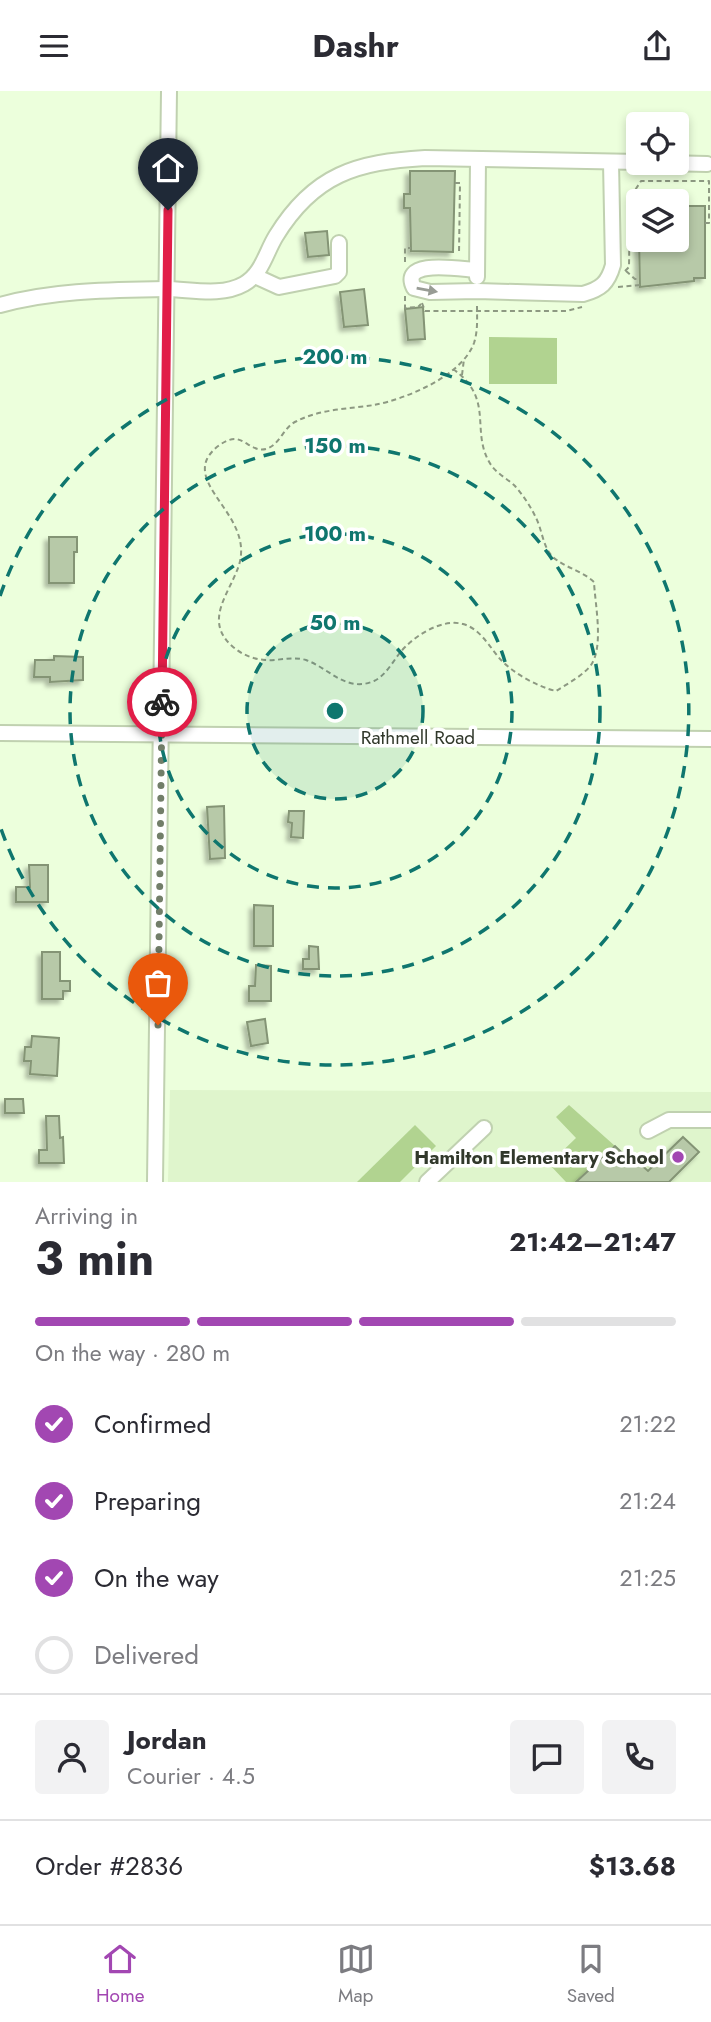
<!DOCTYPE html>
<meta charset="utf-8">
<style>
:root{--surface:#fff;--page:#f2f2f3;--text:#2b2b33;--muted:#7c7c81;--line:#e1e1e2;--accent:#a247b2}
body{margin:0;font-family:Jost,sans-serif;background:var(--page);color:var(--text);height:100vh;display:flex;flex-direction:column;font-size:26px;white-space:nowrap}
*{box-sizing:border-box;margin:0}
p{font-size:23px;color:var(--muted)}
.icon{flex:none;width:38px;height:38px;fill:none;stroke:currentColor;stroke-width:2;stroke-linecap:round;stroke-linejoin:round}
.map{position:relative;height:1091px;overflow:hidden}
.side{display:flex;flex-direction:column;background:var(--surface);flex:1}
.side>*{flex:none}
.fabs{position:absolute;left:626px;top:21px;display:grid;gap:14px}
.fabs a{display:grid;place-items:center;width:63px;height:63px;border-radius:7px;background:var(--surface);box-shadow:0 4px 10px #0003;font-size:35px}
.pin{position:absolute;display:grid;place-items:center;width:60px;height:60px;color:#fff;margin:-72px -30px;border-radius:50% 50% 50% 0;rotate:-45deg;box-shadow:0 0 7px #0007}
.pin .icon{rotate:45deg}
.courier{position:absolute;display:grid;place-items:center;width:70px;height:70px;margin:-35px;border:5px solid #e11d48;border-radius:50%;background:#fff;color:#222;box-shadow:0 2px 9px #0007}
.head em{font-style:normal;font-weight:700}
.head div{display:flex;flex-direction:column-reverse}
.head{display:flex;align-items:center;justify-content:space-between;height:119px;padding:0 35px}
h1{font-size:46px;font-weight:700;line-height:52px}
.bar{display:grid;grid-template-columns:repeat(4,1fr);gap:10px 7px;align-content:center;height:84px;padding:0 35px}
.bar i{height:9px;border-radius:5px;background:var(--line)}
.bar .selected{background:var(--accent)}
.bar p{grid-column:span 4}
.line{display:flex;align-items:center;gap:18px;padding:0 35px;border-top:2px solid var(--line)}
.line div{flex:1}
.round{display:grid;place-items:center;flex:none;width:74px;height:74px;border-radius:7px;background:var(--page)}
ol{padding:0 35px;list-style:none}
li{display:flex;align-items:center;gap:21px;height:77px}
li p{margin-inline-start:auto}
li .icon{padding:7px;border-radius:50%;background:var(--accent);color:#fff;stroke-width:4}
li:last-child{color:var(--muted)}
li i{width:38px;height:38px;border:4px solid var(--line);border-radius:50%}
header{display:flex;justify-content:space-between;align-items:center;height:91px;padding:0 35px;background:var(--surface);font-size:32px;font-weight:700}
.dock{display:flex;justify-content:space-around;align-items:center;height:98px;border-top:2px solid var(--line);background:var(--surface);font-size:19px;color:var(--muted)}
.dock a{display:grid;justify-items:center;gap:4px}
.dock .selected{color:var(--accent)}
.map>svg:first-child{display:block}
</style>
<header><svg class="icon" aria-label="menu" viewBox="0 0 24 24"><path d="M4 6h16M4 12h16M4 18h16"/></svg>Dashr<svg class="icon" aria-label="share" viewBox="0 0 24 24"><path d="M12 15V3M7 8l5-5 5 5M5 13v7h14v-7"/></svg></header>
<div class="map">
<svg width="711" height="1091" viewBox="0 0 711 1091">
<defs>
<filter id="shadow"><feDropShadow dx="-4" dy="4" stdDeviation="2" flood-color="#0004"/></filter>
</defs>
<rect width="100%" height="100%" fill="#ecffdc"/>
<path fill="#dff5cc" d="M170 999 711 1001V1091H168Z"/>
<g fill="#b1d390">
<path d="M489 246 557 247V293H489Z"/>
<path d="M569 1014 615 1055 576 1091H566L549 1073 576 1047 556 1026Z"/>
<path d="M415 1034 436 1055 400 1091H357Z"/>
</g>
<g fill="#b7c9a8" stroke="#849475" stroke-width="2" filter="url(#shadow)">
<path d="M410 80H455L453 161 411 160 410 117H404V103H410Z"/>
<path d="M677 115H705V187H694V190L640 196 639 149H677Z"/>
<path d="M327 140 329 164 308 166 305 142Z"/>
<path d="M364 198 368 234 344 236 340 201Z"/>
<path d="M423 216 425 248 408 249 405 218Z"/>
<path d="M49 446H77V461H74V492H49Z"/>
<path d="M54 565 83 566V589L50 591V586H34L35 569H54Z"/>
<path d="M224 715 225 767 210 768 207 716Z"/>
<path d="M289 720H304L303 747 291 746 292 732 288 731Z"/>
<path d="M29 774H48V811H16V796H30Z"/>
<path d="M254 814 273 815V855H254Z"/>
<path d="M309 855 318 856 319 878H303V868H309Z"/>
<path d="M42 861H60V890H70V900H63V908H42Z"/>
<path d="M256 874 271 875V910H249V895H255Z"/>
<path d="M265 928 268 952 251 955 247 931Z"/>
<path d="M32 945 59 947 57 985 30 983 31 970H24L25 956H31Z"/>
<path d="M5 1008H23L24 1022H5Z"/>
<path d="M46 1025H59L60 1047 63 1046 64 1072H39V1059H47Z"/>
<path d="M683 1046 699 1061 669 1091H576L615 1055 635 1074 638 1071 648 1080Z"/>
</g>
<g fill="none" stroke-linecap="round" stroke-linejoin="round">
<g stroke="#c0d1b0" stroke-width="18">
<g id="minor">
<path d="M664 72 707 73"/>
<path d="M477 179C465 179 398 166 414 197L430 201 477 200 583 203C601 198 608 192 613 174L611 71"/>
<path d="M255 185 279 196 335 185 339 181V152"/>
<path d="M477 186 478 68"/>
<path d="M0 214C53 199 110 199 165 198 190 198 221 206 244 193 262 183 266 161 276 145 314 83 357 71 425 67L639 71"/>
<path d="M0 642 711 648"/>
<path d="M648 1040 669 1029H711"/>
<path d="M155 1091 169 0"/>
<path d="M427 1091 484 1037"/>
</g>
</g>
<g stroke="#8d9982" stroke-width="2" stroke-dasharray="5 3.5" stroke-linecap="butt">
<path d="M455 92H460L459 163"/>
<path d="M631 131 639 132"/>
<path d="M405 171V157H411"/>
<path d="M625 180 629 176 630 107 641 90H709V132H705"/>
<path d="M626 180 635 188H640"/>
<path d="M618 196 640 194"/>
<path d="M405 205V217L418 216 421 213"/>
<path d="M422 212 425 220H566L582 216"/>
<path d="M453 278C496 309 469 340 491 374 497 383 508 388 515 395 523 404 531 416 536 427 542 438 543 457 553 466 565 477 581 479 594 491 595 513 604 555 591 574 584 584 567 593 556 600 538 596 513 582 501 569 490 557 481 538 463 533 441 527 412 546 399 563 392 572 385 585 374 590 346 602 329 577 306 569 292 565 279 570 265 569 252 568 241 563 232 555 203 529 230 502 239 474 253 428 193 399 207 368 211 359 226 347 236 348 247 350 254 361 266 358 280 354 284 335 297 330 320 318 349 318 374 314 406 308 462 285 474 252 478 240 477 227 477 215"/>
<path d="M462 284 464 268"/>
</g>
<use href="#minor" stroke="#fff" stroke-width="14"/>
</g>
<defs><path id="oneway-solid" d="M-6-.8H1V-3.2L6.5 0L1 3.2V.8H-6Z" transform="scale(1.75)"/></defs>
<use fill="#989c95" href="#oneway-solid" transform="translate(427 199) rotate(10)"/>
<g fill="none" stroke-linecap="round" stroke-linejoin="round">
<path stroke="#727e69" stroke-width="7" stroke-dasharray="0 12.6" d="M158 934 162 611"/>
<path stroke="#e11d48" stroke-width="9" d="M162 611 168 119"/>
</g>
<circle cx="335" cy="620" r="88" fill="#0f766e" fill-opacity=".12"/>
<g fill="none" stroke="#0f766e" stroke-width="3.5" stroke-dasharray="12 9">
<circle cx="335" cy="620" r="88"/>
<circle cx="335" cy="620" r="177"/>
<circle cx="335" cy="620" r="265"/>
<path d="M0 505A354 354 0 1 1 0 735"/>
</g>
<circle fill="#a247b2" stroke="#fff" stroke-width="2.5" cx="678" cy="1066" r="7"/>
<g text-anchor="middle" stroke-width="7" stroke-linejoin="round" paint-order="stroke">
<g font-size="19" fill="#31382b" stroke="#fff">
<text x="418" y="653">Rathmell Road</text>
</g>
<g font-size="19" font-weight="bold" fill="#31382b" stroke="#fff" text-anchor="end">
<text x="664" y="1073">Hamilton Elementary School</text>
</g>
</g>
<circle cx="335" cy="620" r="10" fill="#0f766e" stroke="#fff" stroke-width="3.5"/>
<g font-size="21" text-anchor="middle" font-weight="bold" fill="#0f766e" stroke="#fff" stroke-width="7" stroke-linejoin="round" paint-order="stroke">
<text x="335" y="273">200 m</text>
<text x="335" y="362">150 m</text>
<text x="335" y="450">100 m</text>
<text x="335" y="539">50 m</text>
</g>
</svg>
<div class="fabs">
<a><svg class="icon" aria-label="locate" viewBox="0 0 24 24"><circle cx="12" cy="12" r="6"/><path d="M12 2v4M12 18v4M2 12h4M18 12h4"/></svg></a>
<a><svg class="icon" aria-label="layers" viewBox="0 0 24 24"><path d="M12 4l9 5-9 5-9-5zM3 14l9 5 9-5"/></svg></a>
</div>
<div class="pin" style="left:158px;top:934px;background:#ea580c"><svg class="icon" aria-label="bag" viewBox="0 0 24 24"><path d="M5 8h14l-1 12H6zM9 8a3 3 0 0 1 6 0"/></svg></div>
<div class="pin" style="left:168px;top:119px;background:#1f2937"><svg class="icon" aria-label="home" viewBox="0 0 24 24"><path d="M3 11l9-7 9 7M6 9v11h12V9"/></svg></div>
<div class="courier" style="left:162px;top:611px"><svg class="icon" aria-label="bike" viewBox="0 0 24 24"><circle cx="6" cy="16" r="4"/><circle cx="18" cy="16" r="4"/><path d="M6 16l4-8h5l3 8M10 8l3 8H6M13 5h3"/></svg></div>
</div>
<section class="side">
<div class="head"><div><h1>3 min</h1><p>Arriving in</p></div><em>21:42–21:47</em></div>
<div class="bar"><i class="selected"></i><i class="selected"></i><i class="selected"></i><i></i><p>On the way · 280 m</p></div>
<ol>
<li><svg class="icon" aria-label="check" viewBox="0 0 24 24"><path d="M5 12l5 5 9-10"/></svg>Confirmed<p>21:22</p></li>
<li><svg class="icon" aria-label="check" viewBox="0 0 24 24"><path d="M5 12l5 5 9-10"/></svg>Preparing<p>21:24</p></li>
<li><svg class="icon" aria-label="check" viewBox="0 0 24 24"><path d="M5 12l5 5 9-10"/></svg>On the way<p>21:25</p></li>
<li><i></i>Delivered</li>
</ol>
<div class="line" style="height:126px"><a class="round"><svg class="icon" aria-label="person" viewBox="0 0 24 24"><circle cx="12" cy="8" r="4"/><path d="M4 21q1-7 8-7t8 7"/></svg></a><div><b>Jordan</b><p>Courier · 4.5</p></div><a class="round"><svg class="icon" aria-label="chat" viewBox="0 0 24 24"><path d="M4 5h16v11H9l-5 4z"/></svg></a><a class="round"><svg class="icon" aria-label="phone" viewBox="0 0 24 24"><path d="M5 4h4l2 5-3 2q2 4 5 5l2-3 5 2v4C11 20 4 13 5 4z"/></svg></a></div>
<div class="line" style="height:91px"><div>Order #2836</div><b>$13.68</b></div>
</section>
<nav class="dock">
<a class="selected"><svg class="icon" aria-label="home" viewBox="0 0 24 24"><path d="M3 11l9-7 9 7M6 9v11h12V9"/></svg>Home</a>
<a><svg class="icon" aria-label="map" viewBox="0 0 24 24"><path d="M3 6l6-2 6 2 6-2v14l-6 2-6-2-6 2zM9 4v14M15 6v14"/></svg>Map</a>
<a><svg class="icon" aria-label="saved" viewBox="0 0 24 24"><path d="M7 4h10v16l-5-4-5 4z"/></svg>Saved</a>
</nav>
